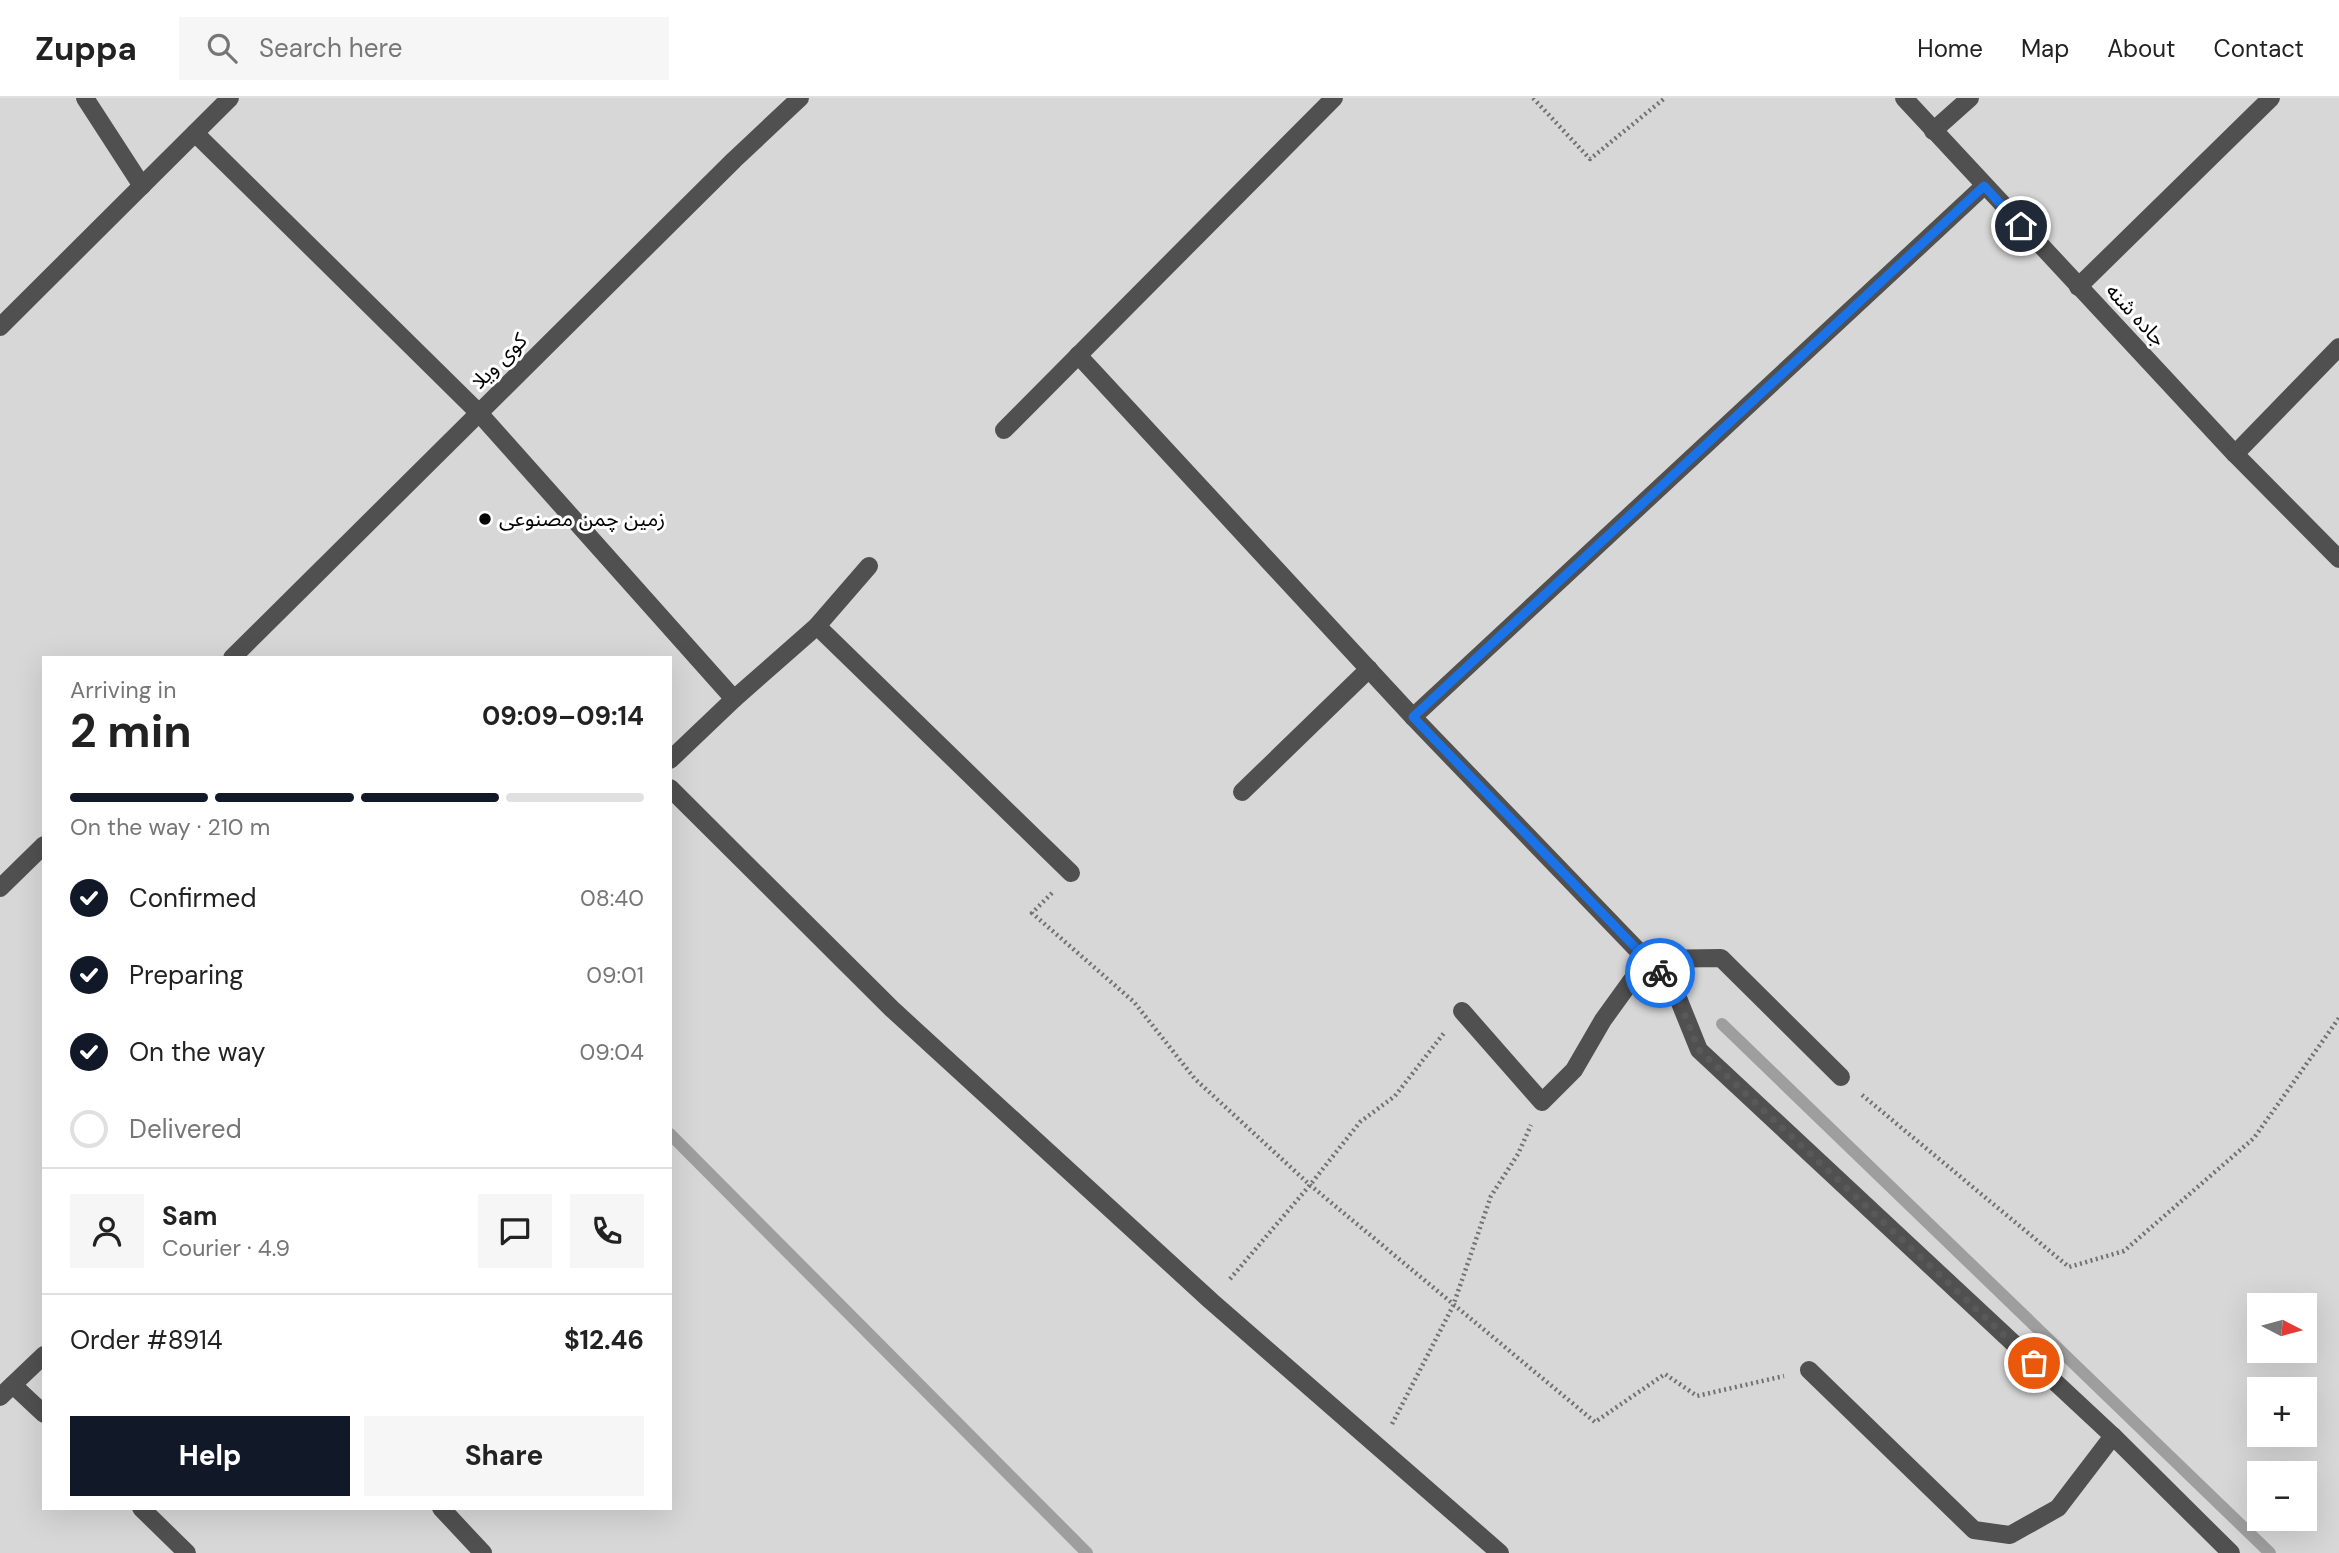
<!DOCTYPE html>
<meta charset="utf-8">
<style>
:root{--surface:#fff;--page:#f6f6f6;--text:#222;--muted:#767676;--line:#e0e0e0;--accent:#111827}
body{margin:0;font-family:"DM Sans","Noto Sans Arabic",sans-serif;background:var(--page);color:var(--text);height:100vh;display:flex;flex-direction:column;font-size:26px;white-space:nowrap}
*{box-sizing:border-box;margin:0}
p{font-size:23px;color:var(--muted)}
.icon{flex:none;width:38px;height:38px;fill:none;stroke:currentColor;stroke-width:2;stroke-linecap:round;stroke-linejoin:round}
.map{position:relative;flex:1;overflow:hidden}
.side{position:absolute;left:42px;top:558px;width:630px;height:854px;display:flex;flex-direction:column;background:var(--surface);border-radius:0px;box-shadow:0 7px 28px #0002}
.side>*{flex:none}
.needle{width:46px;rotate:96deg}
.controls{position:absolute;left:2247px;top:1195px;display:grid;gap:14px}
.controls a{display:grid;place-items:center;width:70px;height:70px;border-radius:0px;background:var(--surface);box-shadow:0 7px 28px #0002;font-size:35px}
.pin{position:absolute;display:grid;place-items:center;width:60px;height:60px;color:#fff;margin:-30px;border:4px solid #fff;border-radius:50%;box-shadow:0 2px 7px #0007}
.courier{position:absolute;display:grid;place-items:center;width:70px;height:70px;margin:-35px;border:5px solid #1a73e8;border-radius:50%;background:#fff;color:#222;box-shadow:0 2px 9px #0007}
.overview em{font-style:normal;font-weight:700}
.overview div{display:flex;flex-direction:column-reverse}
.overview{display:flex;align-items:center;justify-content:space-between;height:119px;padding:0 28px}
h1{font-size:46px;font-weight:700;line-height:52px}
.bar{display:grid;grid-template-columns:repeat(4,1fr);gap:10px 7px;align-content:center;height:84px;padding:0 28px}
.bar i{height:9px;border-radius:5px;background:var(--line)}
.bar .active{background:var(--accent)}
.bar p{grid-column:span 4}
.line{display:flex;align-items:center;gap:18px;padding:0 28px;border-top:2px solid var(--line)}
.line div{flex:1}
.round{display:grid;place-items:center;flex:none;width:74px;height:74px;border-radius:0px;background:var(--page)}
ol{padding:0 28px;list-style:none}
li{display:flex;align-items:center;gap:21px;height:77px}
li p{margin-inline-start:auto}
li .icon{padding:7px;border-radius:50%;background:var(--accent);color:#fff;stroke-width:4}
li:last-child{color:var(--muted)}
li i{width:38px;height:38px;border:4px solid var(--line);border-radius:50%}
.cta{display:flex;gap:14px;margin-top:auto;padding:14px 28px}
.cta a{flex:1;height:80px;border-radius:0px;background:var(--accent);color:#fff;font-size:28px;font-weight:700;line-height:80px;text-align:center}
.cta a+a{background:var(--page);color:var(--text)}
header{display:flex;align-items:center;gap:42px;box-sizing:border-box;height:98px;padding:0 35px;background:var(--surface);border-bottom:2px solid var(--line)}
header strong{font-size:33px}
nav{display:flex;gap:38px;margin-inline-start:auto;font-size:24px}
.search{width:490px;height:63px;background:var(--page);display:flex;align-items:center;gap:18px;box-sizing:border-box;padding:0 24px;border-radius:0px;color:var(--muted);font-size:26px}
.map>svg:first-child{display:block}
</style>
<header>
<strong>Zuppa</strong>
<div class="search"><svg class="icon" aria-label="search" viewBox="0 0 24 24"><circle cx="10" cy="10" r="6"/><path d="M15 15l6 6"/></svg>Search here</div>
<nav><a>Home</a><a>Map</a><a>About</a><a>Contact</a></nav>
</header>
<div class="map">
<svg width="2339" height="1455" viewBox="0 0 2339 1455">
<rect width="100%" height="100%" fill="#fff"/>
<path fill="#d7d7d7" fill-rule="evenodd" d="M0 0H2339V1455H0ZM44 560H670V1410H44ZM2259 1208H2305V1253H2259ZM2259 1292H2305V1337H2259ZM2259 1376H2305V1421H2259Z"/>
<g fill="none" stroke-linecap="round" stroke-linejoin="round">
<g stroke="#9e9e9e" stroke-width="12">
<path d="M1722 926 2270 1455"/>
<path d="M670 1036 1087 1455"/>
</g>
<g stroke="#727272" stroke-width="4.5" stroke-dasharray="2 3.5" stroke-linecap="butt">
<path d="M1533 0 1590 61 1665 0"/>
<path d="M1052 795 1032 815 1134 904 1195 981 1310 1087 1595 1324 1665 1276 1697 1298 1784 1278"/>
<path d="M1862 997 2069 1169 2124 1153 2254 1040 2339 920"/>
<path d="M1230 1181 1310 1087 1360 1024 1395 998 1444 935"/>
<path d="M1392 1326 1453 1208 1491 1098 1518 1056 1531 1027"/>
</g>
<g stroke="#505050" stroke-width="18">
<path d="M85 0 142 88"/>
<path d="M1904 0 2235 356 2339 461"/>
<path d="M1933 33 1970 0"/>
<path d="M195 35 479 315 734 601"/>
<path d="M2078 189 2271 0"/>
<path d="M0 229 230 0"/>
<path d="M1078 257 1413 619 1674 890 1699 952 2113 1338"/>
<path d="M1004 332 1334 0"/>
<path d="M2235 356 2339 249"/>
<path d="M817 528 1071 775"/>
<path d="M232 560 734 62 800 0"/>
<path d="M1413 619 1984 88"/>
<path d="M670 662 734 601 817 528 869 468"/>
<path d="M670 690 892 911 1211 1203 1500 1455"/>
<path d="M1242 694 1369 571"/>
<path d="M0 790 44 747"/>
<path d="M1462 913 1542 1004 1574 972 1603 922 1647 861 1721 860 1841 979"/>
<path d="M1809 1272 1974 1432 2010 1437 2058 1410 2113 1338 2231 1455"/>
<path d="M13 1287 44 1316"/>
<path d="M0 1299 44 1257"/>
<path d="M141 1410 187 1455"/>
<path d="M441 1410 483 1455"/>
</g>
</g>
<g fill="none" stroke-linecap="round" stroke-linejoin="round">
<path stroke="#595959" stroke-width="7" stroke-dasharray="0 12.6" d="M1660 875 1674 890 1699 952 2034 1265"/>
<path stroke="#1a73e8" stroke-width="9" d="M1660 875 1413 619 1984 88 2021 128"/>
</g>
<circle fill="#000" stroke="#fff" stroke-width="2.5" cx="485" cy="421" r="7"/>
<g text-anchor="middle" stroke-width="6" stroke-linejoin="round" paint-order="stroke">
<g font-size="21" fill="#000" stroke="#fff">
<text transform="translate(2136 217) rotate(47)" y="7">جاده شنه</text>
<text transform="translate(499 263) rotate(-45)" y="7">کوی ویلا</text>
</g>
<g font-size="21" fill="#000" stroke="#fff" text-anchor="start">
<text x="499" y="428">زمین چمن مصنوعی</text>
</g>
</g>
</svg>
<div class="controls">
<a><svg class="needle" viewBox="-14 -14 28 28"><path d="M0-13l5 13h-10z" fill="#e53935"/><path d="M0 13l5-13h-10z" fill="#767676"/></svg></a>
<a>+</a>
<a>−</a>
</div>
<div class="pin" style="left:2034px;top:1265px;background:#ea580c"><svg class="icon" aria-label="bag" viewBox="0 0 24 24"><path d="M5 8h14l-1 12H6zM9 8a3 3 0 0 1 6 0"/></svg></div>
<div class="pin" style="left:2021px;top:128px;background:#1f2937"><svg class="icon" aria-label="home" viewBox="0 0 24 24"><path d="M3 11l9-7 9 7M6 9v11h12V9"/></svg></div>
<div class="courier" style="left:1660px;top:875px"><svg class="icon" aria-label="bike" viewBox="0 0 24 24"><circle cx="6" cy="16" r="4"/><circle cx="18" cy="16" r="4"/><path d="M6 16l4-8h5l3 8M10 8l3 8H6M13 5h3"/></svg></div>
<section class="side">
<div class="overview"><div><h1>2 min</h1><p>Arriving in</p></div><em>09:09–09:14</em></div>
<div class="bar"><i class="active"></i><i class="active"></i><i class="active"></i><i></i><p>On the way · 210 m</p></div>
<ol>
<li><svg class="icon" aria-label="check" viewBox="0 0 24 24"><path d="M5 12l5 5 9-10"/></svg>Confirmed<p>08:40</p></li>
<li><svg class="icon" aria-label="check" viewBox="0 0 24 24"><path d="M5 12l5 5 9-10"/></svg>Preparing<p>09:01</p></li>
<li><svg class="icon" aria-label="check" viewBox="0 0 24 24"><path d="M5 12l5 5 9-10"/></svg>On the way<p>09:04</p></li>
<li><i></i>Delivered</li>
</ol>
<div class="line" style="height:126px"><a class="round"><svg class="icon" aria-label="person" viewBox="0 0 24 24"><circle cx="12" cy="8" r="4"/><path d="M4 21q1-7 8-7t8 7"/></svg></a><div><b>Sam</b><p>Courier · 4.9</p></div><a class="round"><svg class="icon" aria-label="chat" viewBox="0 0 24 24"><path d="M4 5h16v11H9l-5 4z"/></svg></a><a class="round"><svg class="icon" aria-label="phone" viewBox="0 0 24 24"><path d="M5 4h4l2 5-3 2q2 4 5 5l2-3 5 2v4C11 20 4 13 5 4z"/></svg></a></div>
<div class="line" style="height:91px"><div>Order #8914</div><b>$12.46</b></div>
<div class="cta"><a>Help</a><a>Share</a></div>
</section>
</div>
